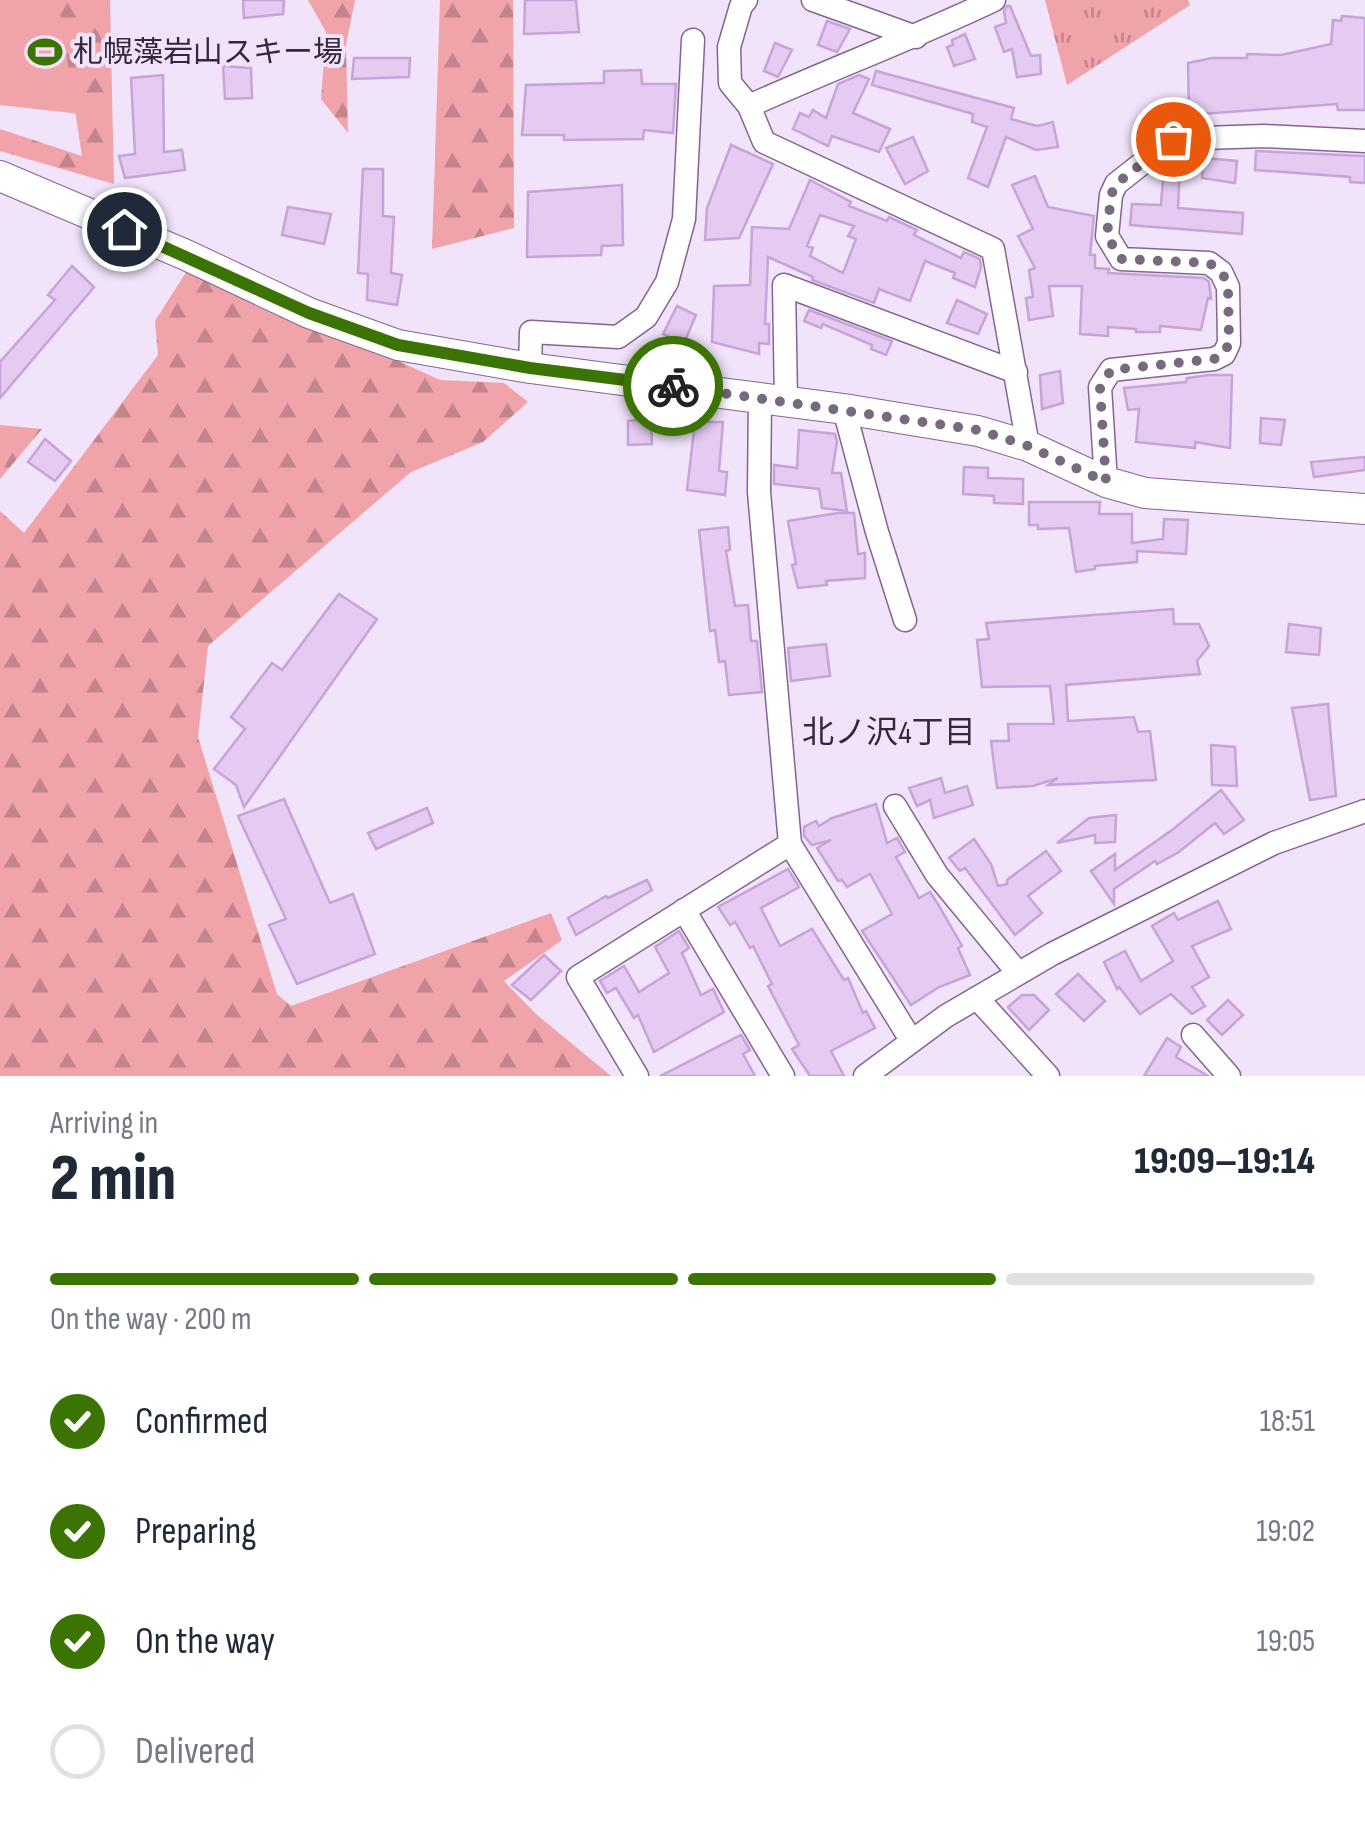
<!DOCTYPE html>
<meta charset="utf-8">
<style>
:root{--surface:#fff;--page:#f6f6f7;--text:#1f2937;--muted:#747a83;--line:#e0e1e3;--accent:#3c7403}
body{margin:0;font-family:"Sofia Sans Condensed","Noto Sans JP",sans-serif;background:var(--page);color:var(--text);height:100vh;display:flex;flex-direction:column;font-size:38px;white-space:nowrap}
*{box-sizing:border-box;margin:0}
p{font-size:32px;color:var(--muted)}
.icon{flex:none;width:55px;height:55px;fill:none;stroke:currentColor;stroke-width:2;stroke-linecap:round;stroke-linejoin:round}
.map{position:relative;height:1076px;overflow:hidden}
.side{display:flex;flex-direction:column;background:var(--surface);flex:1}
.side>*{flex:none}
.pin{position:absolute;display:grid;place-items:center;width:85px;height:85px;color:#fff;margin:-42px;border:5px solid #fff;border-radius:50%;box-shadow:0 2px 10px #0007}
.courier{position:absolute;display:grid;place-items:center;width:100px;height:100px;margin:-50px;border:8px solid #3c7403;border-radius:50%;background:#fff;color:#222;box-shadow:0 2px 12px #0007}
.summary em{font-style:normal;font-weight:800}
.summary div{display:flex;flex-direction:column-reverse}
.summary{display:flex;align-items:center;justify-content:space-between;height:170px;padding:0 50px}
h1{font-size:65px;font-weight:800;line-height:75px}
.bar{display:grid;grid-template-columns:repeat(4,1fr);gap:15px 10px;align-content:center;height:120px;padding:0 50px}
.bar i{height:12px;border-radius:8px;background:var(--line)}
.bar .active{background:var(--accent)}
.bar p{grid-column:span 4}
ol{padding:0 50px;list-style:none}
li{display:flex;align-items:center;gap:30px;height:110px}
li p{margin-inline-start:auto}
li .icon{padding:10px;border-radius:50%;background:var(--accent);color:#fff;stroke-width:4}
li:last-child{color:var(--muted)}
li i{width:55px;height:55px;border:5px solid var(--line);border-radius:50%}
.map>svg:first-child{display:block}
</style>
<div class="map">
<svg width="1365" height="1076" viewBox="0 0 1365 1076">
<defs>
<pattern id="forest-firs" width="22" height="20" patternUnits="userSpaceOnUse" patternTransform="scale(2.5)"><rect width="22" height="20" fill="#f0a3a9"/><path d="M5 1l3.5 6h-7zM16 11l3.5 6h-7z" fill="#c3858b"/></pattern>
<pattern id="park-tufts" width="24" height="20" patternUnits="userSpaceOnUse" patternTransform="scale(2.5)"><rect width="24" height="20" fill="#f0a3a9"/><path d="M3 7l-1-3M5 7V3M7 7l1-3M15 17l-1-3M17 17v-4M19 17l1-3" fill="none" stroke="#c3858b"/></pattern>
</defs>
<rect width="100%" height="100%" fill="#f1e3f9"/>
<path fill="#f0a3a9" d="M0 0H92L89 115 0 105Z"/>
<g fill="url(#forest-firs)">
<path d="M58 0H110L114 184 0 151V129L82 156Z"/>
<path d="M308 0H355L346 45 348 133 321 99 326 32Z"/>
<path d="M440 0H513L514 228 432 249Z"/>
<path d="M190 266 440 380 504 383 528 402 483 442 411 472 208 646 198 737 277 994 291 1006 551 913 562 940 504 981 536 1014 611 1076H0V511L24 533 158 355 155 321Z"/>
<path d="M0 425 42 429 0 479Z"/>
</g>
<path fill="url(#park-tufts)" d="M1045 0H1188L1190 5 1067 85Z"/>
<g fill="#e5caf2" stroke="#c7a4d8" stroke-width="2.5" fill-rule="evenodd">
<path d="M243 0H284L283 14 244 18Z"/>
<path d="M525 0H576L579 32 524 34Z"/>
<path d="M1007 6H1010L1031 56 1040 55 1041 74 1017 77 1012 49 1004 52 995 27 1006 23 1004 11Z"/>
<path d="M1342 16 1365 18V110H1338L1337 104 1189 115 1188 63 1212 58H1247V54L1281 55 1331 44 1333 20 1341 21Z"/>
<path d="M827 21 850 29 837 52 818 45Z"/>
<path d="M965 34 975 59 954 66 947 47 953 45 952 40Z"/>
<path d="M775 43 792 50 778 77 764 71Z"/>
<path d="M354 58H410L409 77 352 79Z"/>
<path d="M223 66 251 68 252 98 225 99Z"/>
<path d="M641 70 642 84H676L673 133 644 130 643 139 564 140V135H522L526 85 604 83V71Z"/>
<path d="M876 71 1014 108 1011 119 1037 126 1053 122 1058 147 1036 150 1006 137 988 187 968 178 987 127 972 122 973 114 872 85Z"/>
<path d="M163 75 164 152 182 150 185 170 125 178 119 156 135 154 131 78Z"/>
<path d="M859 75 869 79 853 113 890 129 879 152 832 136 828 146 793 129 800 113 809 117 813 110 826 118 838 84Z"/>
<path d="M913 137 928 171 905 184 886 148Z"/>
<path d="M731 145 773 164 739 238 705 240 707 208Z"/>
<path d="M1256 151 1365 156V183L1350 182V177L1255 170Z"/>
<path d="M1204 158 1237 161 1235 183 1202 178Z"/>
<path d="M1164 166H1180L1178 208 1243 213 1242 234 1130 225 1132 204 1161 205Z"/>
<path d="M363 169H383V216L394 217 391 273 402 275 397 305 367 300 368 274 358 273Z"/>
<path d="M1035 176 1048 207 1094 216 1090 255H1095V268L1109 269 1108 273 1204 278 1209 282 1211 299 1208 298 1201 330 1160 326V332H1136V329L1108 327V336L1080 334 1082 286H1049L1053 316 1029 320 1026 298 1033 297 1029 270 1035 268 1018 236 1033 229 1012 185Z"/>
<path d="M810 180 851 202 849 206 887 221 889 217 917 230 914 235 961 258 964 252 980 259 981 267 975 287 953 278 955 273 925 261 910 301 879 289 874 303 812 280 813 277 768 257 765 324H769V344L759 343V354L712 342 714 286 750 285 752 227 789 229ZM820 215 854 226 848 236 856 239 843 273 810 256 813 248 807 246Z"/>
<path d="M622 185 623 245 602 246 601 255 527 257 528 192Z"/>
<path d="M288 207 331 214 324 244 282 235Z"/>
<path d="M72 266 94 287 0 398V362L55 300 48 295Z"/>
<path d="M957 300 987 314 978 334 947 323Z"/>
<path d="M677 306 696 315 684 343 663 334Z"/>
<path d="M809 310 892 341 886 355 871 349 872 345 823 324 821 328 804 321Z"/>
<path d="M1060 371 1063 403 1042 409 1040 375Z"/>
<path d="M1209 375H1232L1230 448 1195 442V448L1136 442 1139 409 1128 410 1124 388 1186 382 1187 378Z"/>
<path d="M1261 418 1285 420 1281 445 1260 443Z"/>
<path d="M651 419 652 444 628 445V421Z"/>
<path d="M695 422H723L719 471 727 472 725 495 687 490Z"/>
<path d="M799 430 835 434 837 442 832 473H841L847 511 822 508 819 489 774 484V465L797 468Z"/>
<path d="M45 439 71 461 55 481 28 462Z"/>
<path d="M1365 457V470L1314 477 1311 462Z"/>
<path d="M964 467 988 468V478L1023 479V504L994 503V496L963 494Z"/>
<path d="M1029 502H1100L1099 514H1132V543L1163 539 1164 519 1188 520 1186 554 1137 551V562L1095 566V569L1076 572 1069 528 1038 529V525H1029Z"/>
<path d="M838 513H854L858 554 865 553V578L826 581 827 585 798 588 792 565 796 564 788 521Z"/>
<path d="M728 527 730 550 726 551 735 606 748 605 751 641H757L762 692 729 695 725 661 719 662 715 630 710 631 699 530Z"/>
<path d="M339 594 377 619 244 807 236 785 214 769 245 729 231 717 272 663 282 670Z"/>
<path d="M1173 609 1174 624H1199L1209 646 1197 661 1200 674 1066 685 1068 721 1134 717 1138 732 1150 731 1156 780 1048 785 1058 778 1033 786 997 788 991 741H1009L1008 724H1054L1050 686 982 687 977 640 989 639 986 623Z"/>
<path d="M1289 624 1321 628 1319 655 1286 652Z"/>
<path d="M826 644 830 676 791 681 788 648Z"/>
<path d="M1328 704 1336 796 1310 800 1292 708Z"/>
<path d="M1211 745 1235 747 1237 786 1212 785Z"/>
<path d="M941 778 945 793 967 786 973 805 934 818 930 800 917 806 909 788Z"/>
<path d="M1221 790 1244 820 1224 834 1215 823 1179 852 1157 864 1155 861 1114 889V904L1091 871 1115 854V870L1172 830Z"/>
<path d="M284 799 330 903 353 894 375 954 297 984 269 925 286 919 238 816Z"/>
<path d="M876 804 887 843 897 838 905 852 896 857 919 898 930 892 939 906 962 946 958 948 970 975 939 987 911 1005 862 931 892 914 870 874 847 887 842 880 838 881 817 848 831 840 812 845 804 836V827L816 821 819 826 832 818Z"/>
<path d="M427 808 433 823 376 849 368 833Z"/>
<path d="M1116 815 1115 842 1095 843V835L1057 843 1089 818Z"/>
<path d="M974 839 991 864 998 886 1007 884V880L1046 851 1061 871 1028 896 1042 913 1015 935 965 868 960 871 949 858Z"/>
<path d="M788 869 799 887 761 908 780 946 812 929 844 980 848 978 863 1013 866 1011 875 1028 831 1051 844 1076H810L792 1049 799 1045 768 986 772 984 753 946 750 948 735 922 730 925 718 907Z"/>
<path d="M647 880 652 890 576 935 568 918 606 896 608 898Z"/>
<path d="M1218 901 1231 929 1192 946 1209 977 1192 987 1205 1006 1192 1014 1171 994 1140 1014 1119 987 1117 989 1104 962 1125 951 1141 981 1173 961 1152 926 1174 913 1178 920Z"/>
<path d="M679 931 689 948 682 953 701 995 713 989 724 1012 654 1052 638 1015 634 1018 616 988 607 993 600 981 624 966 639 992 669 973 655 947Z"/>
<path d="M544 955 561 971 531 1000 512 985Z"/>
<path d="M1078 974 1105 1001 1084 1021 1056 994Z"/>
<path d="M1022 995H1034L1049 1010 1029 1030 1008 1007Z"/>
<path d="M1228 1000 1243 1015 1222 1035 1207 1020Z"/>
<path d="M741 1035 750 1050 743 1054 755 1076H660Z"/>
<path d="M1167 1038 1181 1047 1176 1057 1208 1076H1144Z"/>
</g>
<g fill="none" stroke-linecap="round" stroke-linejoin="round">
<g stroke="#856495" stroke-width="25">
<g id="minor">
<path d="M746 0 741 6 729 47 730 83 749 106 764 142 993 249 1028 446"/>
<path d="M813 0 916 37"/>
<path d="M749 106C831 69 914 38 994 0"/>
<path d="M530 368 531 332 618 337 646 317 667 282 684 219 693 40"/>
<path d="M760 398 759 492 790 844 911 1040"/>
<path d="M786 401 784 285 1016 372"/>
<path d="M844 409 877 532 905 620"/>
<path d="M1106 482 1100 387 1111 370 1214 359 1224 354 1229 343 1228 287 1221 272 1209 263 1121 259 1107 236 1111 195 1116 184 1173 139 1264 136 1365 141"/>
<path d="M895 806 937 875 1018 973"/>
<path d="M684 910 783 1076"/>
<path d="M977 998 1048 1076"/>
<path d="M1193 1035 1229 1076"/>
<path d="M637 1076 578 977 790 844"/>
<path d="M865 1076 946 1016 1052 954 1274 843 1365 811"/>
</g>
</g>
<g stroke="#856495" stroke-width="32">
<path id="tertiary" d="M0 176 186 255 309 313 398 345 530 368 844 409 978 431 1028 446 1106 482 1145 493 1365 509"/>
</g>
<use href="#minor" stroke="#fff" stroke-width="22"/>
<use href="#tertiary" stroke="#fff" stroke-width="30"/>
</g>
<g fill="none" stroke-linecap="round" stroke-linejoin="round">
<path stroke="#77697e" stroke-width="10" stroke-dasharray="0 18" d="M673 386 978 430 1028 446 1106 482 1100 388 1111 370 1214 359 1224 354 1229 343 1228 286 1222 272 1209 263 1121 259 1107 236 1111 195 1116 184 1173 139"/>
<path stroke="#3c7403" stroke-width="12" d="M124 229 309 313 398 345 530 368 673 386"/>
</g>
<defs>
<g id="stadium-bare" transform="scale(2.7)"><path d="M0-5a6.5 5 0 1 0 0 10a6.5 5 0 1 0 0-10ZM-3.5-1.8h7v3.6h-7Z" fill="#3c7403" stroke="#f1e3f9" stroke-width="2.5" paint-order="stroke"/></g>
</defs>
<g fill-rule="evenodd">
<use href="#stadium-bare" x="45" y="52"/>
</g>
<g text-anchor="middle" stroke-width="8" stroke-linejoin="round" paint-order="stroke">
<g font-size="30" fill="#36273c" stroke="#f1e3f9" text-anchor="start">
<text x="73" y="62">札幌藻岩山スキー場</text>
</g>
<g font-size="32" fill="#36273c" stroke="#f1e3f9">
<text x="889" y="743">北ノ沢4丁目</text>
</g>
</g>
</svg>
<div class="pin" style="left:1173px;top:139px;background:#ea580c"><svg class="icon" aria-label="bag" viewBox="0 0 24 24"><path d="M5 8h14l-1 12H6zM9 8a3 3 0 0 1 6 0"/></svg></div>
<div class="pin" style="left:124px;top:229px;background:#1f2937"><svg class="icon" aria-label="home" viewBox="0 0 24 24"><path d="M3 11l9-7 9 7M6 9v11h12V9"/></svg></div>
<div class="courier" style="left:673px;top:386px"><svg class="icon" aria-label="bike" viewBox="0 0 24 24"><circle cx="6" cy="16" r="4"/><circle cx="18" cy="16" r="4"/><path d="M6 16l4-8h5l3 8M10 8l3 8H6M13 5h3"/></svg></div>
</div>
<section class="side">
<div class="summary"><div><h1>2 min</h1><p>Arriving in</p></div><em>19:09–19:14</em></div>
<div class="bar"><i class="active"></i><i class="active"></i><i class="active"></i><i></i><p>On the way · 200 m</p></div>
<ol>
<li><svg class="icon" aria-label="check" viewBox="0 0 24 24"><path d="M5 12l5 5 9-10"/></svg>Confirmed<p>18:51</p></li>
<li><svg class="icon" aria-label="check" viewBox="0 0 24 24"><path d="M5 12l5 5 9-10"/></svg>Preparing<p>19:02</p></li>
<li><svg class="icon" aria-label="check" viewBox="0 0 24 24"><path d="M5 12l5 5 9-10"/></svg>On the way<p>19:05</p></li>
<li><i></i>Delivered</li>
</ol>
</section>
